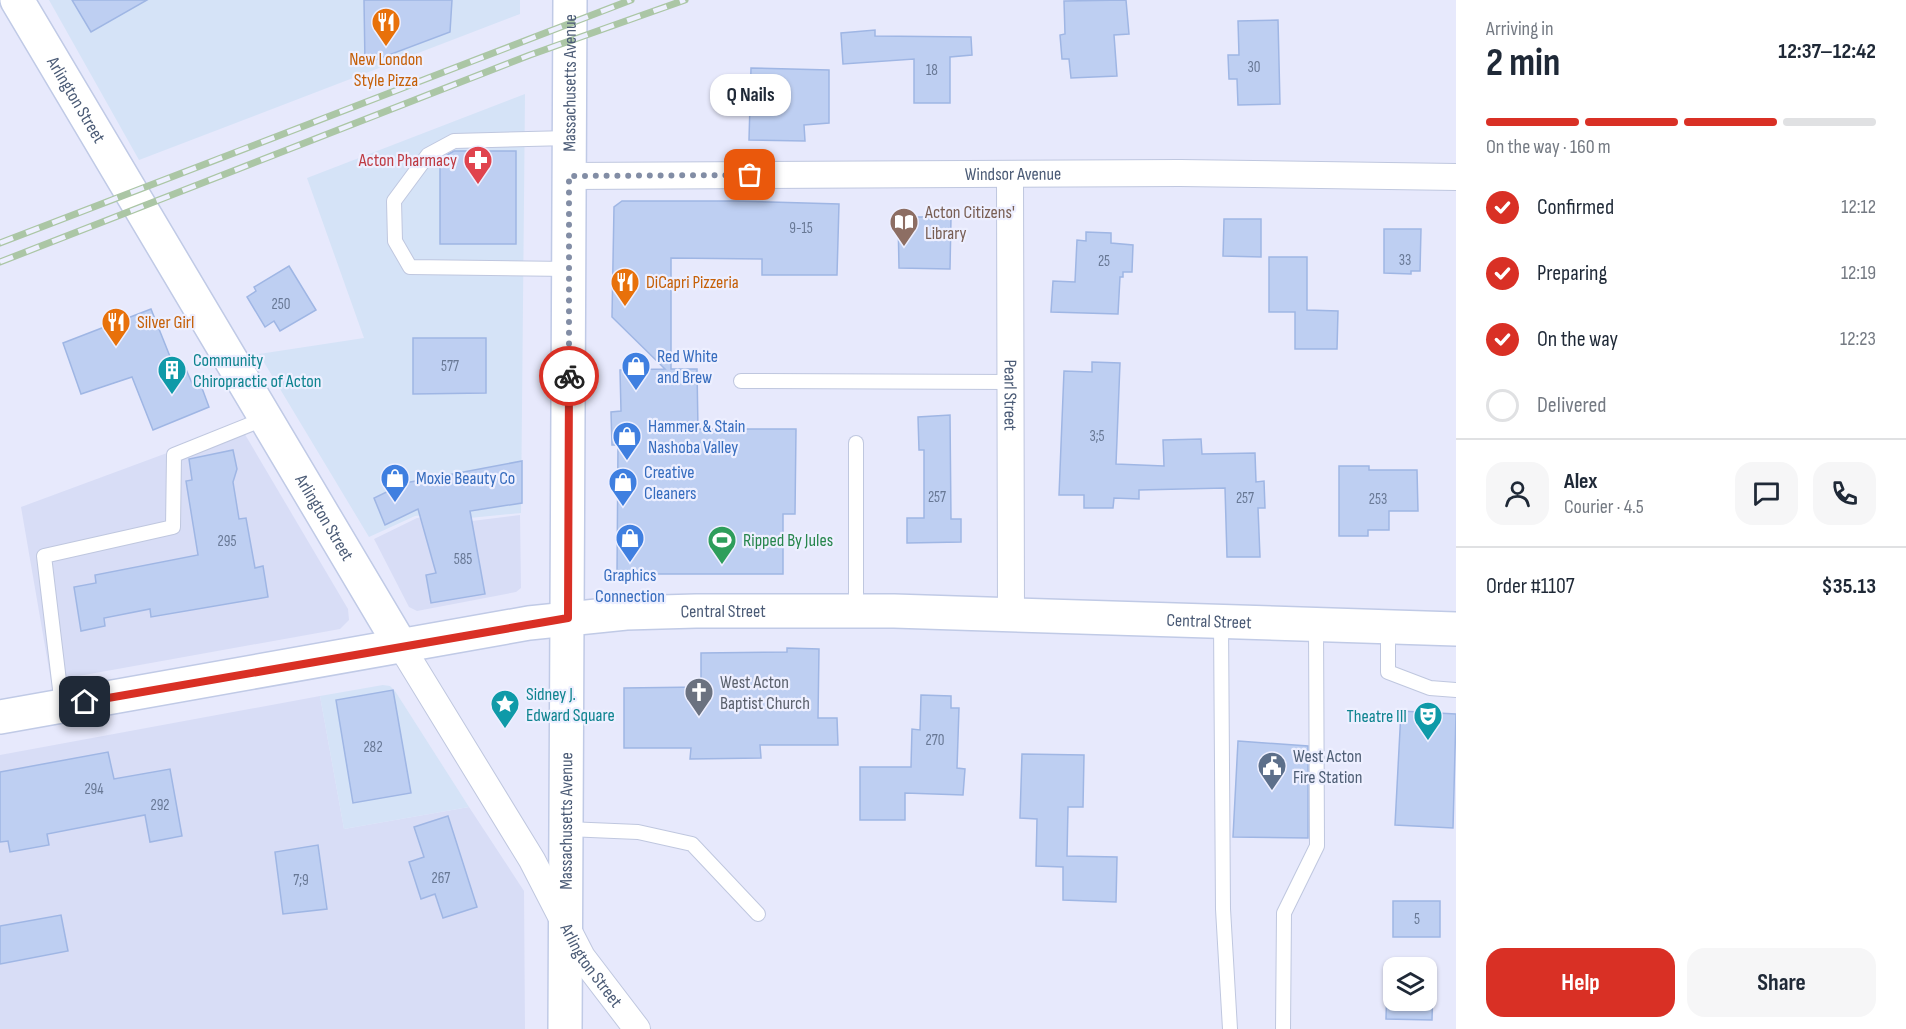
<!DOCTYPE html>
<meta charset="utf-8">
<style>
:root{--surface:#fff;--page:#f6f6f7;--text:#1f2937;--muted:#747a83;--line:#e0e1e3;--accent:#d93025}
body{margin:0;font-family:"Sofia Sans Condensed",sans-serif;background:var(--page);color:var(--text);height:100vh;display:flex;flex-direction:column;font-size:22px;white-space:nowrap}
*{box-sizing:border-box;margin:0}
p{font-size:20px;color:var(--muted)}
.icon{flex:none;width:33px;height:33px;fill:none;stroke:currentColor;stroke-width:2;stroke-linecap:round;stroke-linejoin:round}
.map{position:relative;flex:1;overflow:hidden}
.details{display:flex;flex-direction:column;background:var(--surface);width:450px}
.details>*{flex:none}
.fabs{position:absolute;left:1383px;top:957px;display:grid;gap:12px}
.fabs a{display:grid;place-items:center;width:54px;height:54px;border-radius:12px;background:var(--surface);box-shadow:0 2px 4px #0004;font-size:30px}
.pin{position:absolute;display:grid;place-items:center;width:51px;height:51px;color:#fff;margin:-26px;border-radius:12px;box-shadow:0 3px 9px #0006}
.courier{position:absolute;display:grid;place-items:center;width:60px;height:60px;margin:-30px;border:4px solid #d93025;border-radius:50%;background:#fff;color:#222;box-shadow:0 2px 8px #0007}
.bubble{position:absolute;height:42px;border-radius:18px;background:var(--surface);box-shadow:0 2px 4px #0004;font-size:20px;font-weight:700;line-height:42px;text-align:center}
.headline em{font-style:normal;font-weight:700}
.headline div{display:flex;flex-direction:column-reverse}
.headline{display:flex;align-items:center;justify-content:space-between;height:102px;padding:0 30px}
h1{font-size:39px;font-weight:700;line-height:45px}
.bar{display:grid;grid-template-columns:repeat(4,1fr);gap:9px 6px;align-content:center;height:72px;padding:0 30px}
.bar i{height:8px;border-radius:4px;background:var(--line)}
.bar .selected{background:var(--accent)}
.bar p{grid-column:span 4}
.line{display:flex;align-items:center;gap:15px;padding:0 30px;border-top:2px solid var(--line)}
.line div{flex:1}
.round{display:grid;place-items:center;flex:none;width:63px;height:63px;border-radius:18px;background:var(--page)}
ol{padding:0 30px;list-style:none}
li{display:flex;align-items:center;gap:18px;height:66px}
li p{margin-inline-start:auto}
li .icon{padding:6px;border-radius:50%;background:var(--accent);color:#fff;stroke-width:4}
li:last-child{color:var(--muted)}
li i{width:33px;height:33px;border:3px solid var(--line);border-radius:50%}
.primary-button{display:flex;gap:12px;margin-top:auto;padding:12px 30px}
.primary-button a{flex:1;height:69px;border-radius:18px;background:var(--accent);color:#fff;font-size:24px;font-weight:700;line-height:69px;text-align:center}
.primary-button a+a{background:var(--page);color:var(--text)}
main{display:flex;flex:1;min-height:0}
.map>svg:first-child{display:block}
</style>
<main>
<div class="map">
<svg width="1456" height="1029" viewBox="0 0 1456 1029">
<rect width="100%" height="100%" fill="#e7e9fc"/>
<g fill="#d8ddf6">
<path d="M240 426 348 609 349 620 340 629 51 681 21 507Z"/>
<path d="M455 514 456 523 520 515 521 588 516 592 417 611 409 607 374 539 417 518Z"/>
<path d="M320 696 344 829 469 807 524 891 525 1029H0V755Z"/>
</g>
<g fill="#d5e3f7">
<path d="M49 0H520V14L139 160Z"/>
<path d="M525 94 521 513 459 519 457 512 415 516 369 537 259 354 364 338 307 178Z"/>
<path d="M383 685 390 686 395 691 469 807 344 829 320 696Z"/>
</g>
<g fill="#becff2" stroke="#9fb6e4" stroke-width="1.5">
<path d="M72 0H147L91 32Z"/>
<path d="M364 0H452L450 32 365 64Z"/>
<path d="M1126 0 1129 34 1114 35 1117 76 1071 78 1069 59H1062L1060 35 1065 34 1064 1Z"/>
<path d="M1278 20 1280 104 1238 105 1237 79H1229L1228 55H1239L1238 21Z"/>
<path d="M875 30V36L971 37 972 55 950 57V103H914V59L843 64 841 33Z"/>
<path d="M751 68 829 70V123L804 125 805 141 749 140Z"/>
<path d="M454 151H516V244H440V159Z"/>
<path d="M622 201H734L839 204 837 275H762V259L671 258V369H697L698 429H796L795 514H783V574H617L618 445H612L611 412 621 411 620 370 665 369 612 317 614 207Z"/>
<path d="M898 217H951L950 269 899 268Z"/>
<path d="M1224 219H1261V257L1223 256Z"/>
<path d="M1384 229H1421L1420 271H1411V274L1384 273Z"/>
<path d="M1086 232 1111 233V243L1133 245 1132 272H1123V277H1120L1118 314 1051 312 1053 281 1075 282 1077 240 1086 241Z"/>
<path d="M1269 257H1307V310L1338 311 1337 349H1295V312H1269Z"/>
<path d="M289 266 316 310 280 331 274 321 265 327 247 297 256 291 254 287Z"/>
<path d="M151 309 175 369 184 365 192 383 199 380 209 407 153 430 132 377 81 394 63 343Z"/>
<path d="M413 338H486V393L413 394Z"/>
<path d="M1092 362 1120 363 1116 464 1164 466 1163 440 1201 439 1202 454 1255 453 1256 482 1264 481 1265 508H1258L1260 557H1227L1225 488 1139 490V499L1114 498 1113 508H1084V495H1059L1064 371 1092 372Z"/>
<path d="M950 415 951 519H961V542L907 543V518H924V450H919L918 417Z"/>
<path d="M233 450 237 469 233 482 239 519 246 518 255 568 263 566 268 597 151 617 150 609 104 618 105 626 81 631 74 587 96 583 95 575 198 555 186 481 192 480 189 459Z"/>
<path d="M522 461V503L470 511 485 594 431 603 426 575 436 573 418 509 385 525 374 498 405 483Z"/>
<path d="M1339 466H1369V470H1417L1418 511H1389V530H1368V536H1339Z"/>
<path d="M787 648 819 649 818 718H837L838 745H760L761 758 690 759 691 748H624V688L701 687V653L787 652Z"/>
<path d="M393 690 411 793 353 803 336 700Z"/>
<path d="M921 695 951 696V708H959L957 768 965 769 963 795 905 793V820H860V767H911L912 729 920 730Z"/>
<path d="M1401 711 1456 714 1453 828 1395 825Z"/>
<path d="M1238 741 1308 746V838L1233 837Z"/>
<path d="M108 752 114 779 170 769 182 836 150 842 145 815 47 834 49 845 10 852 8 841 0 842V772Z"/>
<path d="M1022 754 1084 755 1083 807H1068L1067 856 1117 857 1116 902 1063 900V867L1036 866 1037 819 1020 818Z"/>
<path d="M448 816 477 907 443 918 435 894 421 899 409 862 424 857 414 827Z"/>
<path d="M318 845 327 909 283 914 275 852Z"/>
<rect x="1393" y="901" width="47" height="36"/>
<path d="M61 915 68 951 0 964V926Z"/>
<path d="M1387 982H1394V1000H1426V983L1433 984 1432 1020 1386 1019Z"/>
</g>
<g fill="none" stroke-linecap="round" stroke-linejoin="round">
<g stroke="#bfc7df" stroke-width="16">
<g id="lane">
<path d="M569 269 410 267 395 241 394 201 428 155 454 141 569 138"/>
<path d="M741 381 1010 382"/>
<path d="M856 610V443"/>
<path d="M1221 622 1223 909 1230 1029"/>
<path d="M1388 626V672L1430 688 1456 690"/>
<path d="M62 706 44 556 173 527 174 455 266 418"/>
<path d="M567 829 638 832 692 844 758 914"/>
<path d="M1283 1029 1284 913 1317 846 1316 624"/>
</g>
</g>
<g stroke="#bfc7df" stroke-width="28">
<g id="street">
<path id="s1" d="M569 176 1180 173 1456 177"/>
<path id="s2" d="M1010 176 1011 615"/>
<path id="s3" d="M401 646 532 860 582 957 637 1029"/>
</g>
</g>
<g stroke="#c0cae6" stroke-width="36">
<g id="secondary">
<path id="s4" d="M17 0 401 646"/>
<path id="s5" d="M0 717 529 623 626 613 696 611H894L1456 629"/>
<path id="s6" d="M565 1029 570 0"/>
</g>
</g>
<use href="#lane" stroke="#fff" stroke-width="14"/>
<use href="#street" stroke="#fff" stroke-width="26"/>
<use href="#secondary" stroke="#fff" stroke-width="33"/>
<g stroke="#abc6a5" stroke-width="7">
<g id="rail">
<path d="M0 243 631 0"/>
<path d="M0 262 530 55 685 0"/>
</g>
</g>
<use href="#rail" stroke="#edefff" stroke-width="4.5" stroke-dasharray="14" stroke-linecap="butt"/>
</g>
<g fill="none" stroke-linecap="round" stroke-linejoin="round">
<path stroke="#828da5" stroke-width="6" stroke-dasharray="0 10.8" d="M569 376V176L750 175"/>
<path stroke="#d93025" stroke-width="8" d="M85 702 568 618 569 376"/>
</g>
<defs>
<g id="restaurant-pin" transform="scale(1.5)"><path d="M0 17L-7.5 6A9.5 9.5 0 1 1 7.5 6Z" fill="#e8710a" stroke="#edefff"/><path d="M-5-6h1v4h1v-4h1v4h1v-4h1v5L-1.5 .5V6h-2V.5L-5-1ZM5-6V6H3V1.5H1.5Q1.5-4 5-6Z" fill="#fff"/></g>
<g id="pharmacy-pin" transform="scale(1.5)"><path d="M0 17L-7.5 6A9.5 9.5 0 1 1 7.5 6Z" fill="#e0444e" stroke="#edefff"/><path d="M-2-6h4v4h4v4h-4v4h-4v-4h-4v-4h4Z" fill="#fff"/></g>
<g id="library-pin" transform="scale(1.5)"><path d="M0 17L-7.5 6A9.5 9.5 0 1 1 7.5 6Z" fill="#8d6e63" stroke="#edefff"/><path d="M-6-4Q-3-5.5-.7-3.5V5Q-3 3-6 4ZM6-4Q3-5.5 .7-3.5V5Q3 3 6 4Z" fill="#fff"/></g>
<g id="shop-pin" transform="scale(1.5)"><path d="M0 17L-7.5 6A9.5 9.5 0 1 1 7.5 6Z" fill="#3f7fe0" stroke="#edefff"/><path d="M-5-2.5h2.3a2.7 3.5 0 0 1 5.4 0H5L5.5 6h-11ZM-1.5-2.5h3a1.5 2.3 0 0 0-3 0Z" fill="#fff"/></g>
<g id="building-pin" transform="scale(1.5)"><path d="M0 17L-7.5 6A9.5 9.5 0 1 1 7.5 6Z" fill="#0f9aa8" stroke="#edefff"/><path d="M-4-6H4V6H1V3H-1V6H-4ZM-2.5-4.3h1.7v1.8h-1.7ZM.8-4.3h1.7v1.8H.8ZM-2.5-1h1.7V.8h-1.7ZM.8-1h1.7V.8H.8Z" fill="#fff"/></g>
<g id="stadium-pin" transform="scale(1.5)"><path d="M0 17L-7.5 6A9.5 9.5 0 1 1 7.5 6Z" fill="#2e9e5b" stroke="#edefff"/><path d="M0-5a6.5 5 0 1 0 0 10a6.5 5 0 1 0 0-10ZM-3.5-1.8h7v3.6h-7Z" fill="#fff"/></g>
<g id="church-pin" transform="scale(1.5)"><path d="M0 17L-7.5 6A9.5 9.5 0 1 1 7.5 6Z" fill="#6b7280" stroke="#edefff"/><path d="M-1.2-6h2.4v3.5h3.3v2.4h-3.3V6h-2.4V-.1h-3.3v-2.4h3.3Z" fill="#fff"/></g>
<g id="sight-pin" transform="scale(1.5)"><path d="M0 17L-7.5 6A9.5 9.5 0 1 1 7.5 6Z" fill="#0f9aa8" stroke="#edefff"/><path d="M0-6L1.8-2.2L6-1.7L2.9 1.2L3.7 5.4L0 3.3L-3.7 5.4L-2.9 1.2L-6-1.7L-1.8-2.2Z" fill="#fff"/></g>
<g id="theatre-pin" transform="scale(1.5)"><path d="M0 17L-7.5 6A9.5 9.5 0 1 1 7.5 6Z" fill="#0f9aa8" stroke="#edefff"/><path d="M-5-5.5Q0-4 5-5.5V0Q5 5 0 6Q-5 5-5 0ZM-3.3-2.5H-1v1.5H-3.3ZM1-2.5H3.3v1.5H1ZM-2.8 1Q0 5.5 2.8 1Z" fill="#fff"/></g>
<g id="civic-pin" transform="scale(1.5)"><path d="M0 17L-7.5 6A9.5 9.5 0 1 1 7.5 6Z" fill="#5c6f8a" stroke="#edefff"/><path d="M-.6-6.5H3V-4.5H.6V-3L4-1V1h2V6H-6V1h2V-1L-.6-3ZM-1.2 2.5V6h2.4V2.5Z" fill="#fff"/></g>
</defs>
<g fill-rule="evenodd">
<use href="#restaurant-pin" x="386" y="22"/>
<use href="#pharmacy-pin" x="478" y="160"/>
<use href="#library-pin" x="904" y="222"/>
<use href="#restaurant-pin" x="625" y="282"/>
<use href="#restaurant-pin" x="116" y="322"/>
<use href="#shop-pin" x="636" y="366"/>
<use href="#building-pin" x="172" y="370"/>
<use href="#shop-pin" x="627" y="436"/>
<use href="#shop-pin" x="395" y="478"/>
<use href="#shop-pin" x="623" y="482"/>
<use href="#shop-pin" x="630" y="538"/>
<use href="#stadium-pin" x="722" y="540"/>
<use href="#church-pin" x="699" y="692"/>
<use href="#sight-pin" x="505" y="704"/>
<use href="#theatre-pin" x="1428" y="716"/>
<use href="#civic-pin" x="1272" y="766"/>
</g>
<g text-anchor="middle" stroke-width="4.5" stroke-linejoin="round" paint-order="stroke">
<g font-size="15" fill="#687895">
<text x="1254" y="72">30</text>
<text x="932" y="75">18</text>
<text x="801" y="233">9-15</text>
<text x="1405" y="265">33</text>
<text x="1104" y="266">25</text>
<text x="281" y="309">250</text>
<text x="450" y="371">577</text>
<text x="1097" y="441">3;5</text>
<text x="937" y="502">257</text>
<text x="1245" y="503">257</text>
<text x="1378" y="504">253</text>
<text x="227" y="546">295</text>
<text x="463" y="564">585</text>
<text x="935" y="745">270</text>
<text x="373" y="752">282</text>
<text x="94" y="794">294</text>
<text x="160" y="810">292</text>
<text x="441" y="883">267</text>
<text x="301" y="885">7;9</text>
<text x="1417" y="924">5</text>
</g>
<g font-size="18" fill="#c56008" stroke="#edefff" text-anchor="start">
<text x="386" y="65" text-anchor="middle">New London<tspan x="386" dy="21">Style Pizza</tspan></text>
<text x="646" y="288">DiCapri Pizzeria</text>
<text x="137" y="328">Silver Girl</text>
</g>
<g font-size="18" fill="#4b5b76" stroke="#edefff">
<text dy="6" stroke="none"><textPath href="#s6" startOffset="946">Massachusetts Avenue</textPath></text>
<text dy="6" stroke="none"><textPath href="#s4" startOffset="116">Arlington Street</textPath></text>
<text dy="6" stroke="none"><textPath href="#s1" startOffset="444">Windsor Avenue</textPath></text>
<text dy="6" stroke="none"><textPath href="#s2" startOffset="219">Pearl Street</textPath></text>
<text dy="6" stroke="none"><textPath href="#s4" startOffset="602">Arlington Street</textPath></text>
<text dy="6" stroke="none"><textPath href="#s5" startOffset="732">Central Street</textPath></text>
<text dy="6" stroke="none"><textPath href="#s5" startOffset="1218">Central Street</textPath></text>
<text dy="6" stroke="none"><textPath href="#s6" startOffset="208">Massachusetts Avenue</textPath></text>
<text dy="6" stroke="none"><textPath href="#s3" startOffset="372">Arlington Street</textPath></text>
</g>
<g font-size="18" fill="#be3a42" stroke="#edefff" text-anchor="end">
<text x="457" y="166">Acton Pharmacy</text>
</g>
<g font-size="18" fill="#785e54" stroke="#edefff" text-anchor="start">
<text x="925" y="218">Acton Citizens'<tspan x="925" dy="21">Library</tspan></text>
</g>
<g font-size="18" fill="#366cbe" stroke="#edefff" text-anchor="start">
<text x="657" y="362">Red White<tspan x="657" dy="21">and Brew</tspan></text>
<text x="648" y="432">Hammer &amp; Stain<tspan x="648" dy="21">Nashoba Valley</tspan></text>
<text x="644" y="478">Creative<tspan x="644" dy="21">Cleaners</tspan></text>
<text x="416" y="484">Moxie Beauty Co</text>
<text x="630" y="581" text-anchor="middle">Graphics<tspan x="630" dy="21">Connection</tspan></text>
</g>
<g font-size="18" fill="#0d838f" stroke="#edefff" text-anchor="start">
<text x="193" y="366">Community<tspan x="193" dy="21">Chiropractic of Acton</tspan></text>
<text x="526" y="700">Sidney J.<tspan x="526" dy="21">Edward Square</tspan></text>
<text x="1407" y="722" text-anchor="end">Theatre III</text>
</g>
<g font-size="18" fill="#27864d" stroke="#edefff" text-anchor="start">
<text x="743" y="546">Ripped By Jules</text>
</g>
<g font-size="18" fill="#5b616d" stroke="#edefff" text-anchor="start">
<text x="720" y="688">West Acton<tspan x="720" dy="21">Baptist Church</tspan></text>
</g>
<g font-size="18" fill="#4e5e75" stroke="#edefff" text-anchor="start">
<text x="1293" y="762">West Acton<tspan x="1293" dy="21">Fire Station</tspan></text>
</g>
</g>
</svg>
<div class="fabs">
<a><svg class="icon" aria-label="layers" viewBox="0 0 24 24"><path d="M12 4l9 5-9 5-9-5zM3 14l9 5 9-5"/></svg></a>
</div>
<div class="pin" style="left:750px;top:175px;background:#ea580c"><svg class="icon" aria-label="bag" viewBox="0 0 24 24"><path d="M5 8h14l-1 12H6zM9 8a3 3 0 0 1 6 0"/></svg></div>
<div class="pin" style="left:85px;top:702px;background:#1f2937"><svg class="icon" aria-label="home" viewBox="0 0 24 24"><path d="M3 11l9-7 9 7M6 9v11h12V9"/></svg></div>
<div class="courier" style="left:569px;top:376px"><svg class="icon" aria-label="bike" viewBox="0 0 24 24"><circle cx="6" cy="16" r="4"/><circle cx="18" cy="16" r="4"/><path d="M6 16l4-8h5l3 8M10 8l3 8H6M13 5h3"/></svg></div>
<div class="bubble" style="left:710px;top:74px;width:81px">Q Nails</div>
</div>
<section class="details">
<div class="headline"><div><h1>2 min</h1><p>Arriving in</p></div><em>12:37–12:42</em></div>
<div class="bar"><i class="selected"></i><i class="selected"></i><i class="selected"></i><i></i><p>On the way · 160 m</p></div>
<ol>
<li><svg class="icon" aria-label="check" viewBox="0 0 24 24"><path d="M5 12l5 5 9-10"/></svg>Confirmed<p>12:12</p></li>
<li><svg class="icon" aria-label="check" viewBox="0 0 24 24"><path d="M5 12l5 5 9-10"/></svg>Preparing<p>12:19</p></li>
<li><svg class="icon" aria-label="check" viewBox="0 0 24 24"><path d="M5 12l5 5 9-10"/></svg>On the way<p>12:23</p></li>
<li><i></i>Delivered</li>
</ol>
<div class="line" style="height:108px"><a class="round"><svg class="icon" aria-label="person" viewBox="0 0 24 24"><circle cx="12" cy="8" r="4"/><path d="M4 21q1-7 8-7t8 7"/></svg></a><div><b>Alex</b><p>Courier · 4.5</p></div><a class="round"><svg class="icon" aria-label="chat" viewBox="0 0 24 24"><path d="M4 5h16v11H9l-5 4z"/></svg></a><a class="round"><svg class="icon" aria-label="phone" viewBox="0 0 24 24"><path d="M5 4h4l2 5-3 2q2 4 5 5l2-3 5 2v4C11 20 4 13 5 4z"/></svg></a></div>
<div class="line" style="height:78px"><div>Order #1107</div><b>$35.13</b></div>
<div class="primary-button"><a>Help</a><a>Share</a></div>
</section>
</main>
